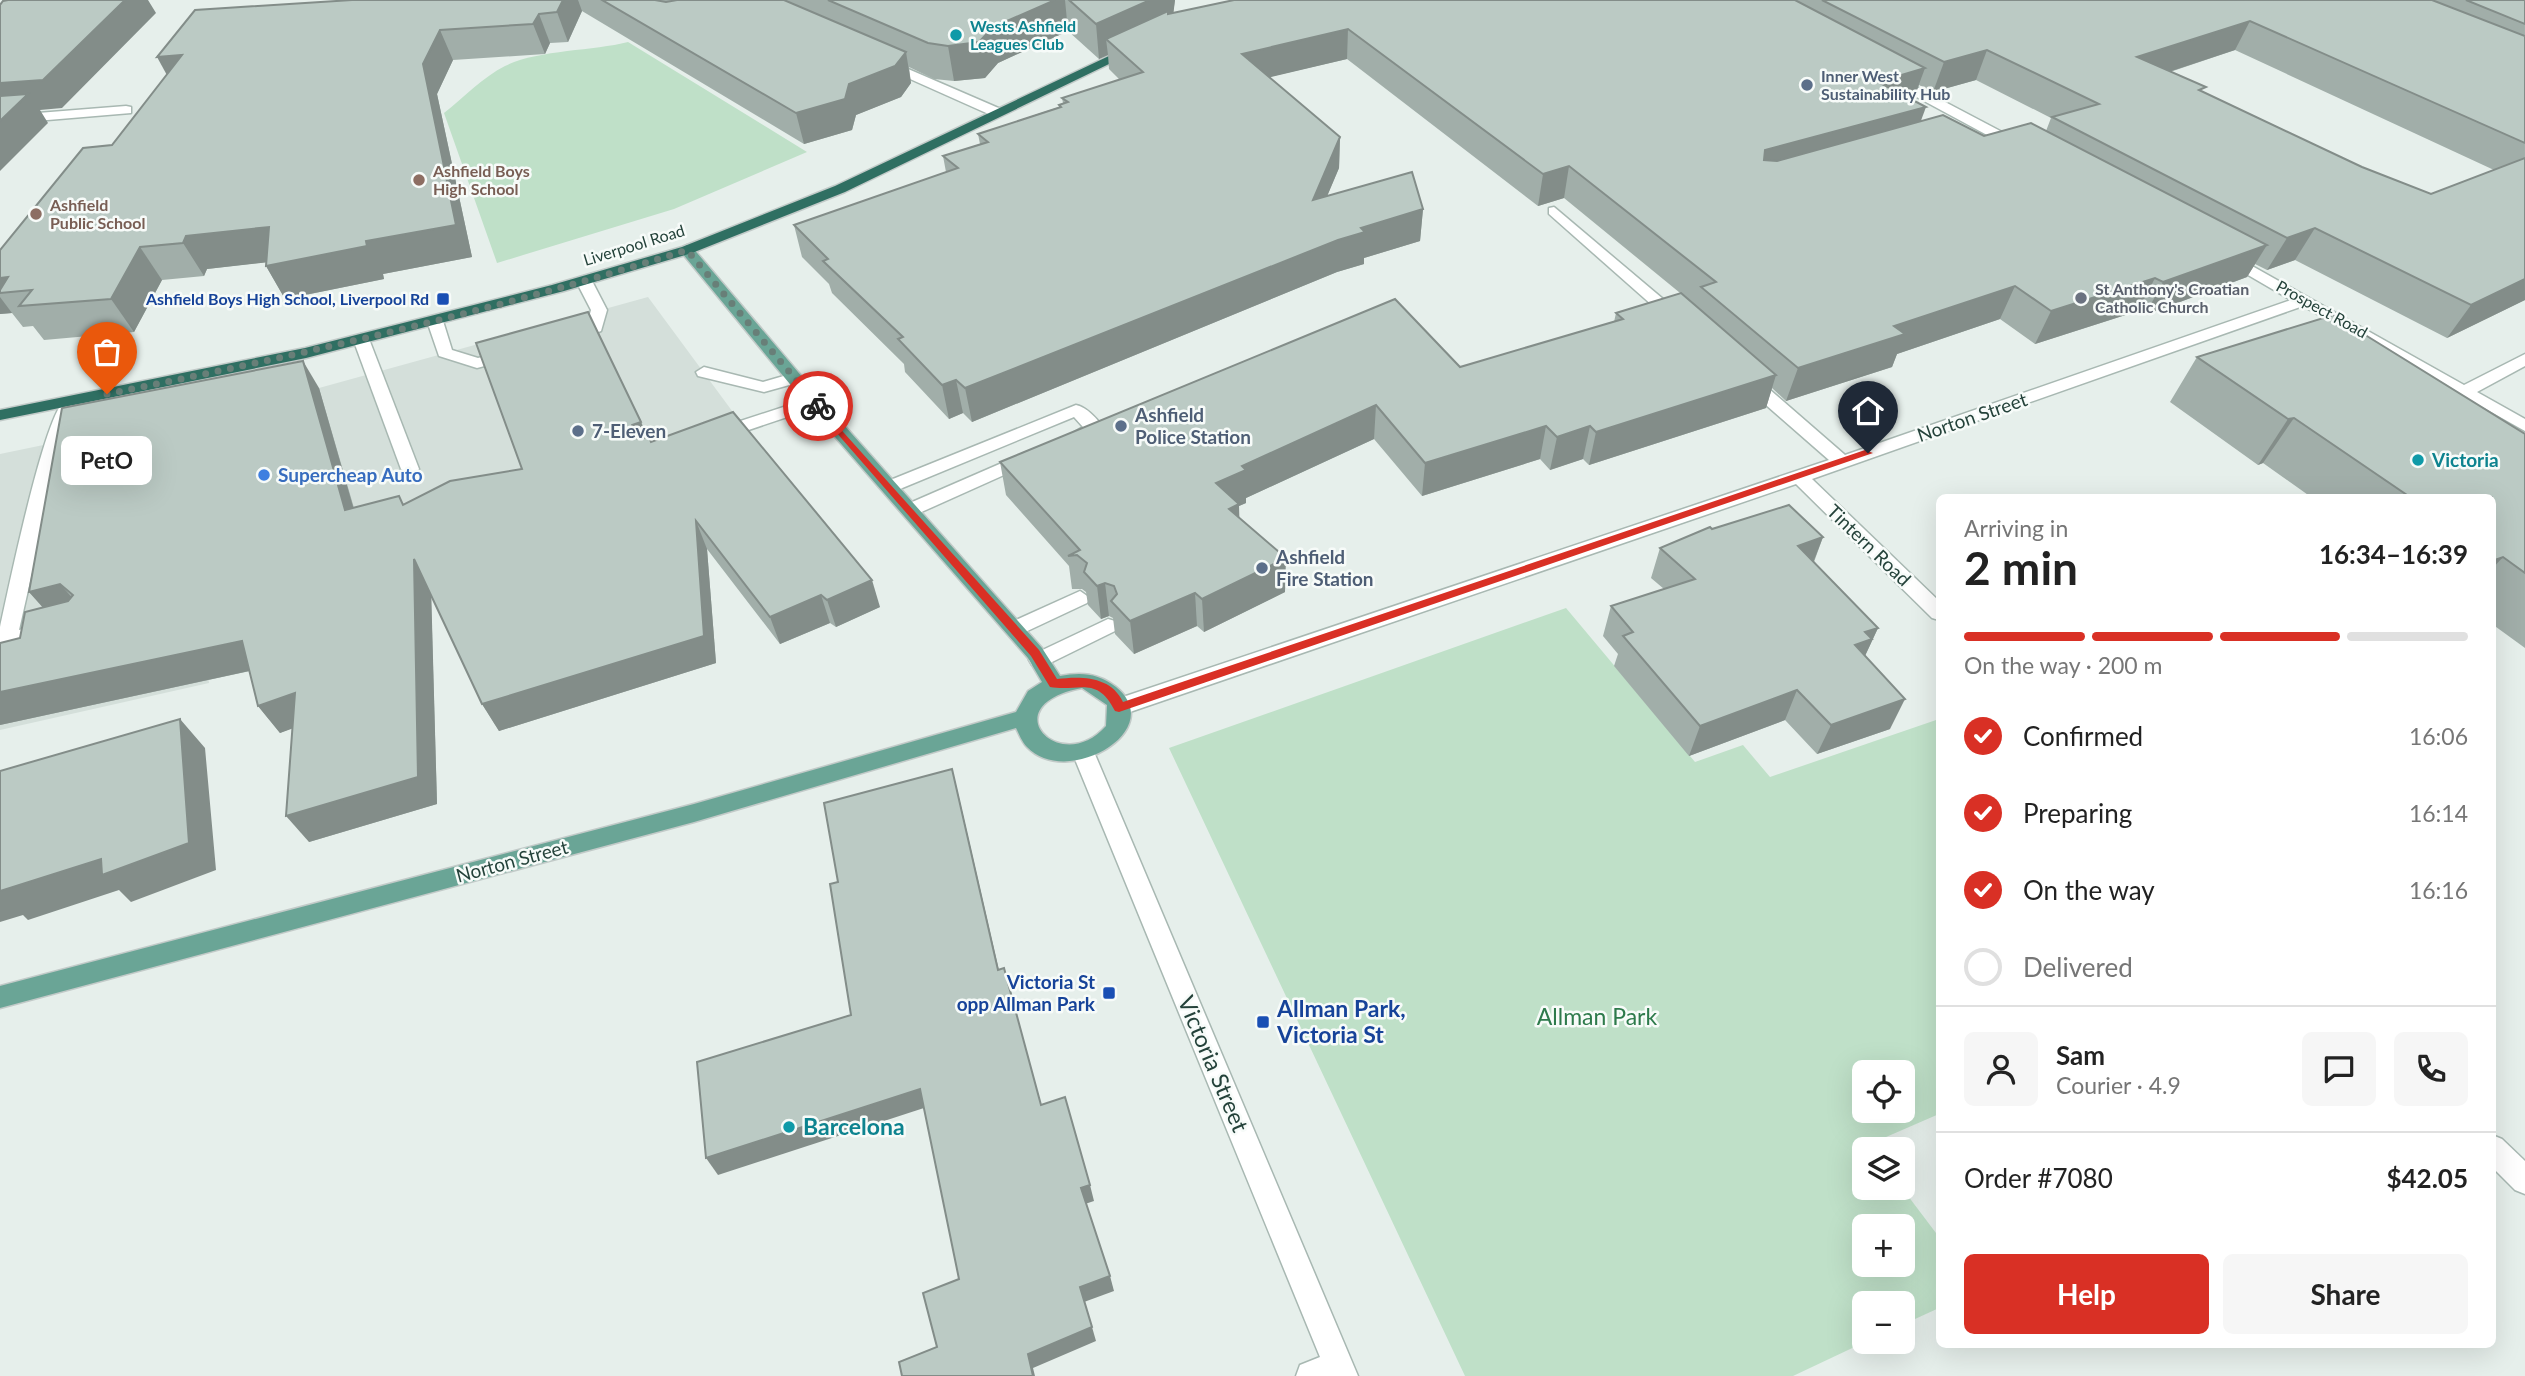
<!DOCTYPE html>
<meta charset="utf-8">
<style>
:root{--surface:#fff;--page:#f6f6f6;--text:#222;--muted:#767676;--line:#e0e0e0;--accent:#d93025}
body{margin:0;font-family:Lato,sans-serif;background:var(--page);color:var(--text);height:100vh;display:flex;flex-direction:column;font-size:26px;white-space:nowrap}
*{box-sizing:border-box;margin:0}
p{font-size:23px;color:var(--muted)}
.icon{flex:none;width:38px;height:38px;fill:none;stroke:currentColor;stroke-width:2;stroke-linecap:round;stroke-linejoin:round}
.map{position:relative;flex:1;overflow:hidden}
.drawer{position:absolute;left:1936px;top:494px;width:560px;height:854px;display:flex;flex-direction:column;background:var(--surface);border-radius:10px;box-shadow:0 7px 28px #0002}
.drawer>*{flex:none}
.buttons{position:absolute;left:1852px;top:1060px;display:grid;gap:14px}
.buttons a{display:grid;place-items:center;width:63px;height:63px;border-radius:10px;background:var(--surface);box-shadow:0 7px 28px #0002;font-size:35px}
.pin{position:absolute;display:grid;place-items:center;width:60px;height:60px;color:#fff;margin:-72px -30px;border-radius:50% 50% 50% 0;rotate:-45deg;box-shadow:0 0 7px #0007}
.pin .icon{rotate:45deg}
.courier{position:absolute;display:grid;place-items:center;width:70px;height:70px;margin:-35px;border:5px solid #d93025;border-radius:50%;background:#fff;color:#222;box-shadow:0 2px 9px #0007}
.bubble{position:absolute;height:49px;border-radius:10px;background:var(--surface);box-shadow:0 7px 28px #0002;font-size:23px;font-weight:700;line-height:49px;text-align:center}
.overview em{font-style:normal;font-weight:700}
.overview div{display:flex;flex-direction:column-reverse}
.overview{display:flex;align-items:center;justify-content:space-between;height:119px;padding:0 28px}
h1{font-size:46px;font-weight:700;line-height:52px}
.bar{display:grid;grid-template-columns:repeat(4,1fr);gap:10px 7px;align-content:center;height:84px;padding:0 28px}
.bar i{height:9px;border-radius:5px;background:var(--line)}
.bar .current{background:var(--accent)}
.bar p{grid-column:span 4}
.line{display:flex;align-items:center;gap:18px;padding:0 28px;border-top:2px solid var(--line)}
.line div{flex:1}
.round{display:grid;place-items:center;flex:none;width:74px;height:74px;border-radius:10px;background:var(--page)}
ol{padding:0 28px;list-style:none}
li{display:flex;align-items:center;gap:21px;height:77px}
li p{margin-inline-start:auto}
li .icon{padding:7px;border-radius:50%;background:var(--accent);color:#fff;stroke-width:4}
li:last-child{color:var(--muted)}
li i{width:38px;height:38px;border:4px solid var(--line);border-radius:50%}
.button{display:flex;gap:14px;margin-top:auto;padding:14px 28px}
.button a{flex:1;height:80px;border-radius:10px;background:var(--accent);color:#fff;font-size:28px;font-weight:700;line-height:80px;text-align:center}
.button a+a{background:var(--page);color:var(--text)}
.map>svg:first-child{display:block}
</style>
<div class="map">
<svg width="2525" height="1376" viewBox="0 0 2525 1376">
<rect width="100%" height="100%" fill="#e6efeb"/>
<path fill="#d4dfda" d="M648 297 738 419 206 658 209 683 0 730V454L319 388Z"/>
<g fill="#bfe0c8" fill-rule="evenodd">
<path d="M628 42 807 152 674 209 497 263 444 113C463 98 483 77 505 66 536 50 593 51 628 42Z"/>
<path d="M1566 608 1695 762 1743 745 1770 777 1939 719V1114L1870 1144 1874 1150H1864V1188H1902L1939 1237V1308L1902 1325V1304H1864L1865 1342 1793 1376H1465L1169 748ZM1864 1073H1902V1111H1864ZM1864 1227H1902V1265H1864Z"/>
</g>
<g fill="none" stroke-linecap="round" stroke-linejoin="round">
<g stroke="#a8b8b2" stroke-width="3">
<g id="minor">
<path d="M885 59 1003 110 1005 113 993 116 881 66V60Z"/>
<path d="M1892 74 2023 143 2025 146 2013 149 1887 81 1886 78Z"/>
<path d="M126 106 131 107V113L0 124V116Z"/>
<path d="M1554 207 1682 315V321H1670L1549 214V208Z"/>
<path d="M2229 253 2464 385 2525 354V366L2477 392 2525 419V431L2303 306 1812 479 1939 601V620L1932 618 1796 484 1127 713H1111L1108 707 1111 701 1829 460 1742 384 1740 380 1742 376H1754L1845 455 2291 300 2224 261 2221 258Z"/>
<path d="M584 276 592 281 607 310 601 331 576 341H564V335L586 328 591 310 576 281Z"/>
<path d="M435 316 443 321 452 350 478 358 509 350 517 355 515 358 477 368 439 356 427 321Z"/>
<path d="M361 334 369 339 419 469 416 473 410 475 401 469 353 339Z"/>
<path d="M704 367 763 382 794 373 802 378 800 382 764 392 698 376 696 372Z"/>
<path d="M814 397 820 398 823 402 820 406 725 438 719 439 710 434 713 430Z"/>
<path d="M67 399 76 404 60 449 19 630 49 623 59 630 56 635 7 647 0 645V627C7 596 46 404 67 399Z"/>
<path d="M1076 405C1087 407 1097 419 1104 428 1097 437 1080 444 1069 441L1066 437 1083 427 1074 417 895 491 889 493 880 487 883 483Z"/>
<path d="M1027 452 1036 458 1033 462 917 514 910 516 901 510 903 506Z"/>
<path d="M1080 591 1090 598 1087 603 1021 634 1014 636 1004 629 1007 624Z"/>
<path d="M1108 619 1115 621 1118 626 1115 631 1046 665H1032L1029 660 1032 655Z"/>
<path d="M1083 744 1091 746 1094 752 1358 1376H1296L1300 1365 1320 1357 1072 752 1075 746Z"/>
<path d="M2492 1135 2502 1139 2525 1161V1194L2515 1190 2492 1167Z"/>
</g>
</g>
<g stroke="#c2cac8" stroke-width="3">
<path id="major" d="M687 245 692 247 820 398 1042 648 1060 676C1081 672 1098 673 1116 687 1169 730 1067 789 1027 747 1022 742 1019 734 1016 728L694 822 0 1008V986L694 804 1016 712 1028 691 1042 682 1028 658 808 406 682 253 679 250ZM1082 688 1107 705 1106 726C1060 778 991 705 1082 688Z"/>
</g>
<g stroke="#c2cac8" stroke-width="3">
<path id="highway" d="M1130 46 1140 49 845 192 692 253 564 291 306 358 0 420V410L305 348 552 285 682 247 835 186Z"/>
</g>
<use href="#minor" fill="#fff" fill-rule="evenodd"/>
<use href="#major" fill="#6aa596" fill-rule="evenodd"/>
<use href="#highway" fill="#2f6f62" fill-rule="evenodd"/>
</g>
<g fill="#a1aea9" fill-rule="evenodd">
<path d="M352 0H1175L1173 13 1234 0H2525V300L2447 338 2295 260 2267 270 2255 264 2247 277 2145 315 2138 311 2035 344 2000 319 1897 354 1892 367 1786 401 1772 388 1766 408 1589 465 1583 459 1550 470 1540 459 1422 496 1374 439 1246 498V503L1239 506V518L1285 592 1204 632 1197 626 1134 654 1115 634 1113 618 1109 616 1101 619 1088 605 1086 592 1082 589H1072L1069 566 1006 495 1000 462 1460 367 1614 322 1616 313 1696 306 1564 198 1538 206 1347 59 1269 77 1340 137 1339 168 1327 196 1423 209 1420 241 1364 258V264L1337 272 972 422 963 413 949 419 905 372 904 364 832 293 829 284 802 257 794 225 946 172 943 156 980 144 978 134 1059 107V105L1063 103 1062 98 1120 80 1109 69 1108 55 1099 59 1068 31 998 63 985 78 954 81 934 79 909 67 911 83 901 97 856 115 852 130 804 144 582 11 568 42 550 43 545 54 453 60 437 94 472 257 383 274 384 279 285 299 266 266V262L207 269 204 276 162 280 134 332 44 340 33 326 23 327 12 313 0 314V250ZM2235 50 2494 170 2431 194 2362 167 2204 92 2170 72ZM1976 80 2051 118 2046 131 1984 136 1921 121 1911 99 1914 98 1919 85 1933 92Z"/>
<path d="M2197 357 2525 434V648L2492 624V497H2311L2263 463 2258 465 2170 402Z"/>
<path d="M319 388 354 508 404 505 522 469 641 422 648 437 651 442 880 607 836 627 830 623 780 644 707 549 716 663 499 731 482 704 431 595 437 804 309 842 292 728 280 733 258 706 250 671 0 725 20 638 43 607 29 592Z"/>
<path d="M1712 529 1823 537 1814 562 1878 628 1865 656 1890 729 1817 754 1785 720 1689 756 1614 666 1618 654 1603 636 1611 606 1664 589 1651 578 1660 548Z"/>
</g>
<g fill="#838d89">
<path d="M125 0H148L156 13 62 108 40 110 48 123 0 171V83Z"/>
<path d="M563 0H578L582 11 568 42 557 12Z"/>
<path d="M1055 0H1065L1068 31 998 63 985 78 954 81 948 46 993 27Z"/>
<path d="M1150 0H1175L1172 25 1106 39 1108 55 1099 59 1096 24Z"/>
<path d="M539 14 550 43 545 54 533 24Z"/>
<path d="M2250 21 2235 50 2123 87 2137 57Z"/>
<path d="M1348 29 1347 59 1242 84V54Z"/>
<path d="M440 30 453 60 437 94 472 257 383 274 384 279 285 299 266 266 366 241 423 64Z"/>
<path d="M1987 50 1976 80 1933 92 1944 62Z"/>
<path d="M906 52 911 83 901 97 856 115 852 130 804 144 796 113Z"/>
<path d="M182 55 174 88 157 57Z"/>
<path d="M1925 68 1914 98 1868 112 1878 82Z"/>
<path d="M1926 107 1915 137 1756 181 1765 150Z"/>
<path d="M1340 137 1339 168 1312 232 1313 200Z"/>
<path d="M1569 166 1564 198 1538 206 1543 174Z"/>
<path d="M1423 209 1420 241 1364 258V264L1337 272 972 422 965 388 1361 228Z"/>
<path d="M269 227 288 260 207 269 204 276 183 243 186 236Z"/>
<path d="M2315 228 2295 260 2267 270 2287 238Z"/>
<path d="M2267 245 2247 277 2145 315 2163 282Z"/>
<path d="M140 247 162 280 134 332 111 299Z"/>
<path d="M8 277 0 293V278Z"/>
<path d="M2155 278 2138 311 2035 344 2051 311Z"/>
<path d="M2525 279V300L2447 338 2471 305Z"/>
<path d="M2015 286 2000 319 1897 354 1892 367 1786 401 1798 368 1894 326Z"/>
<path d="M0 297 12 313 0 314Z"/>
<path d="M303 361 319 388 362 538 345 510Z"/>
<path d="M1776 375 1766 408 1589 465 1596 432Z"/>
<path d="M956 380 963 413 949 419 942 385Z"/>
<path d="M1376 405 1374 439 1246 498V503L1239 506 1240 538 1216 483 1242 466Z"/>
<path d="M2294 418 2263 463 2258 465 2288 419Z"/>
<path d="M641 422 652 449 629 433 632 425Z"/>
<path d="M1546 426 1540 459 1422 496 1425 463Z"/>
<path d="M1590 426 1583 459 1550 470 1557 437Z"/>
<path d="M696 521 707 549 716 663 499 731 482 704Z"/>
<path d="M1823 537 1811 568 1798 546Z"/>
<path d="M2503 557 2492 569V561Z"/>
<path d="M1286 558 1285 592 1204 632 1202 599Z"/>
<path d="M414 559 431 586 437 804 309 842 286 816Z"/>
<path d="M872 580 880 607 836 627 827 600Z"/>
<path d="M1105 583 1109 616 1101 619 1097 586Z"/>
<path d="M60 584 84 611 53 619 29 592Z"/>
<path d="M1195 593 1197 626 1134 654 1130 621Z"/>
<path d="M821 595 830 623 780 644 770 617Z"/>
<path d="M1878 628 1864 658 1855 645 1865 632Z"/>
<path d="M242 641 263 668 0 725V692Z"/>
<path d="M1797 690 1785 720 1689 756 1700 726Z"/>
<path d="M295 693 316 720 280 733 258 706Z"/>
<path d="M1905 699 1890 729 1817 754 1831 725Z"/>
<path d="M180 719 205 748 216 870 131 902 119 890 28 920 23 915 0 922V889Z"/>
<path d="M952 769 957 789 1003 988 998 970Z"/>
<path d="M920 1089 927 1107 718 1175 706 1158Z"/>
<path d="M1090 1185 1094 1201 1085 1204 1081 1188Z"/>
<path d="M1110 1276 1114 1291 1084 1302 1080 1287Z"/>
<path d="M1092 1327 1096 1341 1033 1368 1035 1376H1033L1028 1354Z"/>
</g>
<g fill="#bbcac4" stroke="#838d89" stroke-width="2">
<path d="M8 0H125L43 80 0 83V5L3 1Z"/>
<path d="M352 0H563L557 12 539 14 533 24 440 30 423 64 456 225 366 241 367 246 266 266 269 227 186 236 183 243 140 247 111 299 19 306 32 290 0 293V290L8 277 0 278V250L83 148 112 145 182 55 157 57 195 10Z"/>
<path d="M602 0H655L666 2 677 0H784L906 52 895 66 849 84 845 99 796 113Z"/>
<path d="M828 0H1055L993 27 979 42 948 46 928 43Z"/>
<path d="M1069 0H1150L1096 24Z"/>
<path d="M1234 0H1795L1925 68 1878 82 1926 107 1765 150 1764 160 1777 161 1943 115 1984 136 2031 123 2267 245 2163 282 2155 278 2051 311 2015 286 1894 326 1905 334 1798 368 1701 287 1716 282 1569 166 1543 174 1348 29 1242 54 1340 137 1313 200 1412 172 1423 209 1361 228 1365 232 1338 240 965 388 956 380 942 385 898 339 903 337 823 261 828 259 794 225 958 168 943 156 988 142 978 134 1061 107 1059 105 1068 102 1062 98 1143 72 1106 39 1168 11V14Z"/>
<path d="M1822 0H2432L2525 36V143L2250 21 2137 57 2206 87 2199 90 2362 167 2431 194 2525 158V279L2471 305 2315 228 2287 238 2052 117 2099 104 1987 50 1944 62Z"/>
<path d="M2466 0H2525V24Z"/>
<path d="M28 94 0 121V96Z"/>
<path d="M1681 293 1776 375 1596 432 1590 426 1557 437 1546 426 1425 463 1376 405 1242 466 1246 470 1216 483 1239 504 1229 509 1286 558 1202 599 1195 593 1130 621 1111 601 1117 594 1114 586 1105 583 1097 586 1084 572 1087 563 1077 555 1068 556 1080 550 1000 462 1395 299 1460 367 1623 319 1616 313Z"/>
<path d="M588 312 641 422 632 425 629 433 638 439 649 437 651 442 733 412 872 580 827 600 821 595 770 617 696 521 704 636 482 704 414 559 418 777 286 816 295 693 258 706 242 641 0 692V643L20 638 25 612 68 601 73 595 60 584 29 592 62 408 303 361 345 510 399 496 403 505 450 481 522 469 476 343Z"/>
<path d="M2333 315 2525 434V573L2503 557 2492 561V497H2410L2294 418 2288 419 2197 357Z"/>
<path d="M1789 505 1823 537 1798 546 1878 628 1865 632 1872 639 1855 645 1905 699 1831 725 1797 690 1700 726 1623 636 1633 632 1611 606 1695 579 1660 548 1710 527 1712 529Z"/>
<path d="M180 719 189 843 102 875 101 859 0 891V771Z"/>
<path d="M952 769 998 970 1004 968 1041 1105 1065 1097 1090 1185 1081 1188 1110 1276 1080 1287 1092 1327 1028 1354 1033 1376H902L899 1362 937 1347 923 1293 959 1279 920 1089 706 1158 697 1062 851 1015 830 884 838 882 824 803Z"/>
</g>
<path fill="#d93025" d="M818 404 1039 650 1057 679C1081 676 1111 676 1123 702L1865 450 1873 453 1119 712 1115 711C1097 675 1079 692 1050 687L1031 656 815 408Z"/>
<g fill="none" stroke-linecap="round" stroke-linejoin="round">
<path stroke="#687f78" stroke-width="7" stroke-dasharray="0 12.6" d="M107 394C302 355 497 310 687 250L818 406"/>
</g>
<g fill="#0f9aa8" stroke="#f7fbf9" stroke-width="2.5">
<circle cx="956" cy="35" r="7"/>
<circle cx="2418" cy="460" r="7"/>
<circle cx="789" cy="1127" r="7"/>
</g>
<g fill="#5c6f8a" stroke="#f7fbf9" stroke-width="2.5">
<circle cx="1807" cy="85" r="7"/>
<circle cx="1121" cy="426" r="7"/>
<circle cx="578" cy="431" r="7"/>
<circle cx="1262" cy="568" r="7"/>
</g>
<g fill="#8d6e63" stroke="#f7fbf9" stroke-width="2.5">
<circle cx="419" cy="180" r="7"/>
<circle cx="36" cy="214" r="7"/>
</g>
<circle fill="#6b7280" stroke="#f7fbf9" stroke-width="2.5" cx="2081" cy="298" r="7"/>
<g fill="#1a4fb4" stroke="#f7fbf9" stroke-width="2.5">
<rect x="436" y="292" width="14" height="14" rx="3.5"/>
<rect x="1102" y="986" width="14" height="14" rx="3.5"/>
<rect x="1256" y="1015" width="14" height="14" rx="3.5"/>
</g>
<circle fill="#3f7fe0" stroke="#f7fbf9" stroke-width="2.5" cx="264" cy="475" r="7"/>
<g text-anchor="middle" stroke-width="5" stroke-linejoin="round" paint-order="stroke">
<g font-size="16" font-weight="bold" fill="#0d838f" stroke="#f7fbf9" text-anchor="start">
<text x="970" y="32">Wests Ashfield<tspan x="970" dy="18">Leagues Club</tspan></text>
</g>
<g font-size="16" font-weight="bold" fill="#4e5e75" stroke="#f7fbf9" text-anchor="start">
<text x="1821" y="82">Inner West<tspan x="1821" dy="18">Sustainability Hub</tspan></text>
</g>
<g font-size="16" font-weight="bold" fill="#785e54" stroke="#f7fbf9" text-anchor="start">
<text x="433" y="177">Ashfield Boys<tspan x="433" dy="18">High School</tspan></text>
<text x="50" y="211">Ashfield<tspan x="50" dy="18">Public School</tspan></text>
</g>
<g font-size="16" fill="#24423a" stroke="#f7fbf9">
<text transform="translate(634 245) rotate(-17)" y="6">Liverpool Road</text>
<text transform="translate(2322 309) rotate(29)" y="6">Prospect Road</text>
</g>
<g font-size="16" font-weight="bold" fill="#5b616d" stroke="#f7fbf9" text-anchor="start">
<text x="2095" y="295">St Anthony's Croatian<tspan x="2095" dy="18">Catholic Church</tspan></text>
</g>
<g font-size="16" font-weight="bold" fill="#164399" stroke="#f7fbf9" text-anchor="end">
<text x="429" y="305">Ashfield Boys High School, Liverpool Rd</text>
</g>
<g font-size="19" font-weight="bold" fill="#4e5e75" stroke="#f7fbf9" text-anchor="start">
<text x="1135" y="422">Ashfield<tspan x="1135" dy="22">Police Station</tspan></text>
<text x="592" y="438">7-Eleven</text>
<text x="1276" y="564">Ashfield<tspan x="1276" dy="22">Fire Station</tspan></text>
</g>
<g font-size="19" fill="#24423a" stroke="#f7fbf9">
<text transform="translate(1972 417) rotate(-19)" y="7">Norton Street</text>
<text transform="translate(1869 545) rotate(44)" y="7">Tintern Road</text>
<text transform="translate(512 861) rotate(-15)" y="7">Norton Street</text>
</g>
<g font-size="19" font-weight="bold" fill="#0d838f" stroke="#f7fbf9" text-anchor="start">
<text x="2432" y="467">Victoria</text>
</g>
<g font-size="19" font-weight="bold" fill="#366cbe" stroke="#f7fbf9" text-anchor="start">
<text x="278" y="482">Supercheap Auto</text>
</g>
<g font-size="19" font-weight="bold" fill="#164399" stroke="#f7fbf9" text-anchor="end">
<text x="1095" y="989">Victoria St<tspan x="1095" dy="22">opp Allman Park</tspan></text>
</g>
<g font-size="23" font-weight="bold" fill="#164399" stroke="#f7fbf9" text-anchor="start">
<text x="1277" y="1017">Allman Park,<tspan x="1277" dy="26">Victoria St</tspan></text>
</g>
<g font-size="23" fill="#2d7a4b" stroke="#f7fbf9">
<text x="1597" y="1025">Allman Park</text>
</g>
<g font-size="23" fill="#24423a" stroke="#f7fbf9">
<text transform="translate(1213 1064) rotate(67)" y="8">Victoria Street</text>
</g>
<g font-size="23" font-weight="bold" fill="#0d838f" stroke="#f7fbf9" text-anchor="start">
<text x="803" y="1135">Barcelona</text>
</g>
</g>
</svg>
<div class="buttons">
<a><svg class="icon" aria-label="locate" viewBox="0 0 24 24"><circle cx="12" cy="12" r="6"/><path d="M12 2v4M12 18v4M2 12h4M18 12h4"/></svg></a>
<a><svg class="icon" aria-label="layers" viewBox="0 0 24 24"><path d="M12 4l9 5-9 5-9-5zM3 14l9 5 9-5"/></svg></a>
<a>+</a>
<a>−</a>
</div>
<div class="pin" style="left:107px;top:394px;background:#ea580c"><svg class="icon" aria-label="bag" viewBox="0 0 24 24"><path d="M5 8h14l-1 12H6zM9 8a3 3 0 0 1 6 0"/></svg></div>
<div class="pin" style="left:1868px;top:453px;background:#1f2937"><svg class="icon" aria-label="home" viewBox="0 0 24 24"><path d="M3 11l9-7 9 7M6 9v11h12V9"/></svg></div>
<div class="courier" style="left:818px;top:406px"><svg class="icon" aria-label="bike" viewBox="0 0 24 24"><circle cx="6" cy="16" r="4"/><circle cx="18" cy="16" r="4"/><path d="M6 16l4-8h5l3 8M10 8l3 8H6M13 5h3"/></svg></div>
<div class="bubble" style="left:61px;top:436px;width:91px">PetO</div>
<section class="drawer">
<div class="overview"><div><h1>2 min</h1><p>Arriving in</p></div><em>16:34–16:39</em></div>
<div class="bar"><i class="current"></i><i class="current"></i><i class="current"></i><i></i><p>On the way · 200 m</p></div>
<ol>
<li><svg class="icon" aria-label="check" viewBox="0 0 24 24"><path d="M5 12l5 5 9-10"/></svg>Confirmed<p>16:06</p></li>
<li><svg class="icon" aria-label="check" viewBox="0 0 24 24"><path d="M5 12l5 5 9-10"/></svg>Preparing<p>16:14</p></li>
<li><svg class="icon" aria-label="check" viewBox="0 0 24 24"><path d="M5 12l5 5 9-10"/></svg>On the way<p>16:16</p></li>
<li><i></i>Delivered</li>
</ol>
<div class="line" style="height:126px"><a class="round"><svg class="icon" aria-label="person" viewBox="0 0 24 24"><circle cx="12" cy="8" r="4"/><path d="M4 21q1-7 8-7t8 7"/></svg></a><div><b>Sam</b><p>Courier · 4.9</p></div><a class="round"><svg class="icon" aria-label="chat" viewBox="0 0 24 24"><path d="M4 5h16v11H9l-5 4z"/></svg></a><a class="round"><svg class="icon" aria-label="phone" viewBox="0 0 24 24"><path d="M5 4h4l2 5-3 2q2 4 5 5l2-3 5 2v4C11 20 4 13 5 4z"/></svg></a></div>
<div class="line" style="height:91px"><div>Order #7080</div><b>$42.05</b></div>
<div class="button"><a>Help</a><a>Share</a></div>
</section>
</div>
